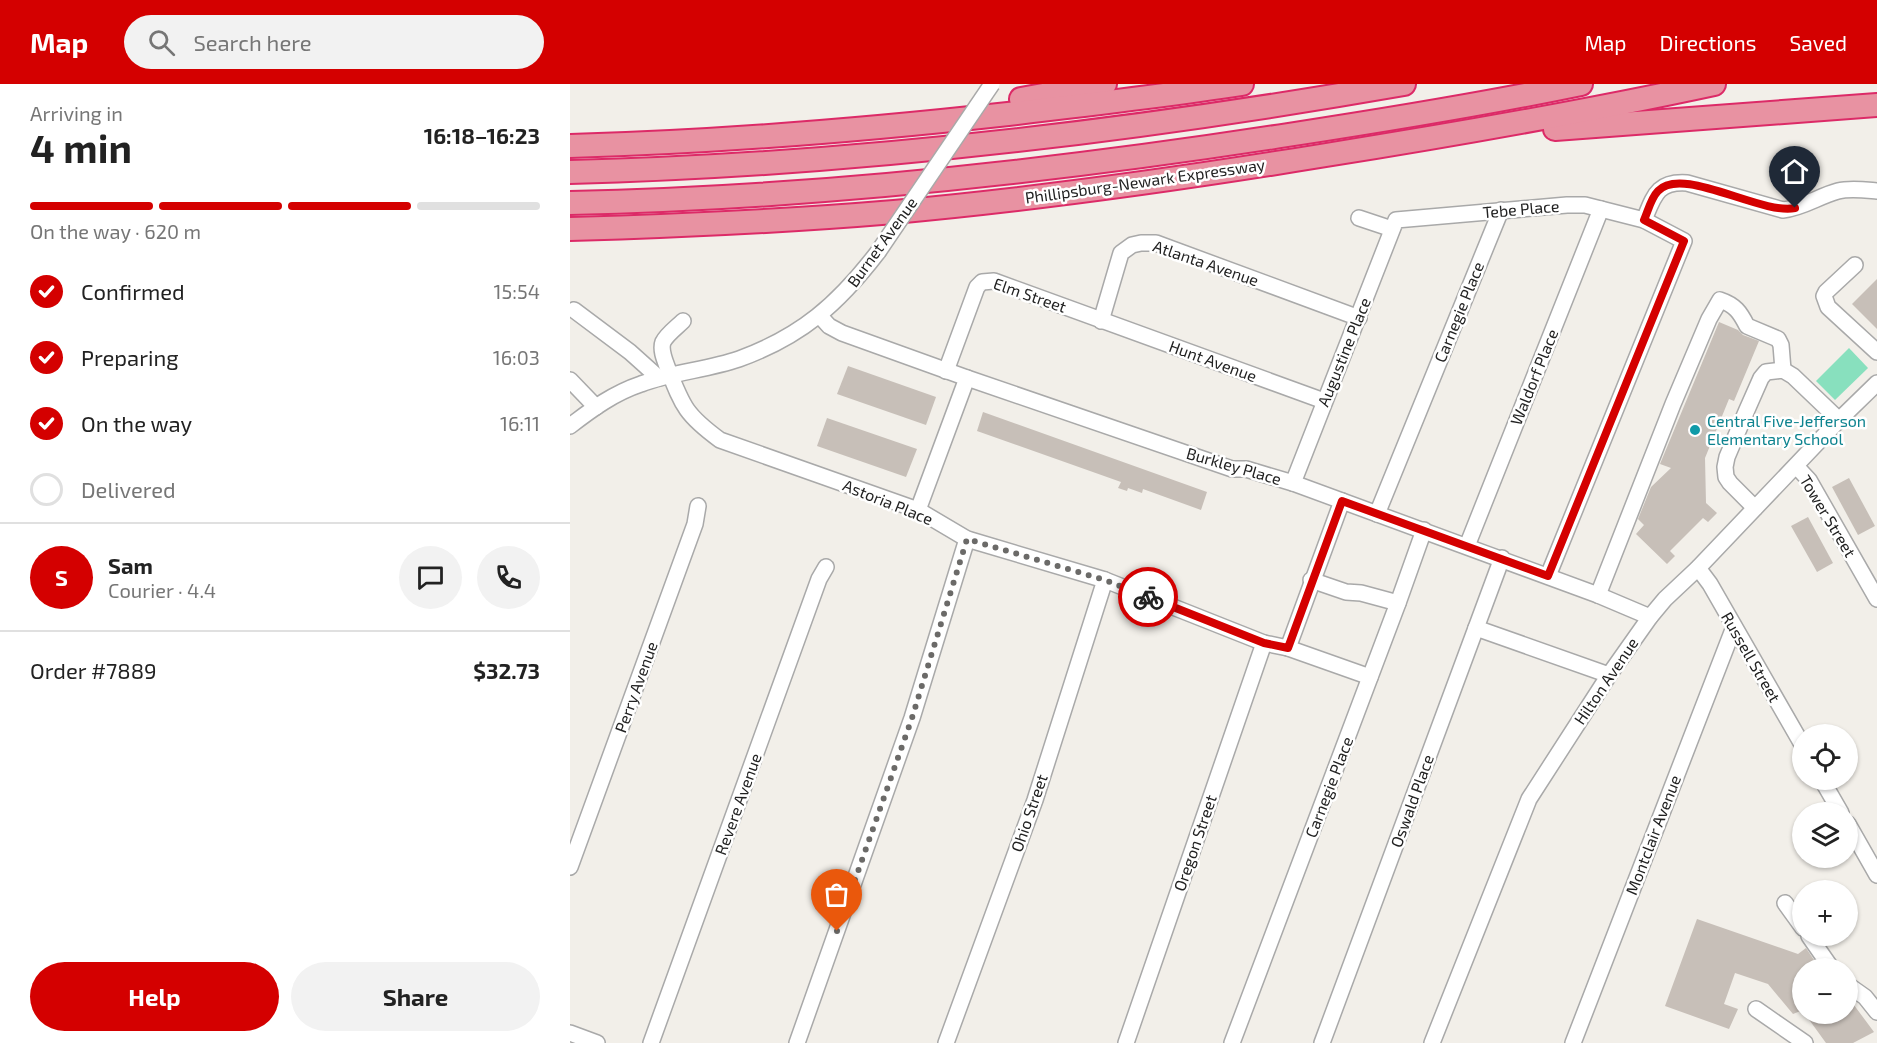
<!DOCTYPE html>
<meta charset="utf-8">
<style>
:root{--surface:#fff;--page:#f2f2f2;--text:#222;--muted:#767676;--line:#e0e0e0;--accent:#d40000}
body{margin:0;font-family:"Exo 2",sans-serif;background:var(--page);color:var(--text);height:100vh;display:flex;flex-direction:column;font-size:22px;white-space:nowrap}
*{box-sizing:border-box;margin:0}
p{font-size:20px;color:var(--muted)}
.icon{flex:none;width:33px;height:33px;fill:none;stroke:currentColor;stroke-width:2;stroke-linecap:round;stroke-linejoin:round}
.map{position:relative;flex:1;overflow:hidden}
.sheet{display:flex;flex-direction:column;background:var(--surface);width:570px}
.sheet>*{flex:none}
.buttons{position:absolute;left:1222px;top:640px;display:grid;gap:12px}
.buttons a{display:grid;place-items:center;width:66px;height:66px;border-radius:50%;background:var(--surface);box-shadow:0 2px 4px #0004;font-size:30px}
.pin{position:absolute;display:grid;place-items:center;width:51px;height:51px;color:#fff;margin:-62px -26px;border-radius:50% 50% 50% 0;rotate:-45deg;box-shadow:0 0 6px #0007}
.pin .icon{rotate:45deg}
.courier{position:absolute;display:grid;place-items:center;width:60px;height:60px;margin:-30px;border:4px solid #d40000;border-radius:50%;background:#fff;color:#222;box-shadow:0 2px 8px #0007}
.summary em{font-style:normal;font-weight:700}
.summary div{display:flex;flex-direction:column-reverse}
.summary{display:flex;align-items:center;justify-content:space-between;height:102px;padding:0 30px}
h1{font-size:39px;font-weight:700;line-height:45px}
.bar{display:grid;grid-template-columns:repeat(4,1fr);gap:9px 6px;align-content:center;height:72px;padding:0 30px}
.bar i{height:8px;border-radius:4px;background:var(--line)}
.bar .active{background:var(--accent)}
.bar p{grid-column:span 4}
.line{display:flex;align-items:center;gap:15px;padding:0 30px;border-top:2px solid var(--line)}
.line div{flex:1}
.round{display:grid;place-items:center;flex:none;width:63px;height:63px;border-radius:32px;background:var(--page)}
ol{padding:0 30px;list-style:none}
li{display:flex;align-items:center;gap:18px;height:66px}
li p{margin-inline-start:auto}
li .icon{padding:6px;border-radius:50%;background:var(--accent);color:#fff;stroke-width:4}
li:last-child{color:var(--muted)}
li i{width:33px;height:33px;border:3px solid var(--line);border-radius:50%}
.primary-button{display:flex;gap:12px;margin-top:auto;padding:12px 30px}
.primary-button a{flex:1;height:69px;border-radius:36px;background:var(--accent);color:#fff;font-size:24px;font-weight:700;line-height:69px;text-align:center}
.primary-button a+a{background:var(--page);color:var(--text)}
header{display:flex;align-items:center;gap:36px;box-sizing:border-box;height:84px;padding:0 30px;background:var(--accent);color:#fff}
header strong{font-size:28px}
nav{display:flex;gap:33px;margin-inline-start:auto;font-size:21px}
.search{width:420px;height:54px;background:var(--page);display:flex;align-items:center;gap:15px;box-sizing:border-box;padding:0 21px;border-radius:33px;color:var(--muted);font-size:22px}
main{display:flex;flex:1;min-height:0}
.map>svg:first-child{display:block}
</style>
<header>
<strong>Map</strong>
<div class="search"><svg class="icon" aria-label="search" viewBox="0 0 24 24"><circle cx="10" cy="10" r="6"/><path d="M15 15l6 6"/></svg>Search here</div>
<nav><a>Map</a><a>Directions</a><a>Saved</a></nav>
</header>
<main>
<section class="sheet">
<div class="summary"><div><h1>4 min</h1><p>Arriving in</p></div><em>16:18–16:23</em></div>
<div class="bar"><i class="active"></i><i class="active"></i><i class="active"></i><i></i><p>On the way · 620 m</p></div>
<ol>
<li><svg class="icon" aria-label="check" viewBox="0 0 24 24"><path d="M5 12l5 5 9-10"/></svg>Confirmed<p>15:54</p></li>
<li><svg class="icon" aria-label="check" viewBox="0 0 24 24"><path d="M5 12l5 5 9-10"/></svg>Preparing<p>16:03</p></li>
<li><svg class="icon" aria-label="check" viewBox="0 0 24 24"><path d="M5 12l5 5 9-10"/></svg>On the way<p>16:11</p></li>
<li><i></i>Delivered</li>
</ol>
<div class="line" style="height:108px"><b class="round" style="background:var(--accent);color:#fff">S</b><div><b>Sam</b><p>Courier · 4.4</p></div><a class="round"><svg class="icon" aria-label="chat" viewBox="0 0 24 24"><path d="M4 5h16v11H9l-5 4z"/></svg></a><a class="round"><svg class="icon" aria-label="phone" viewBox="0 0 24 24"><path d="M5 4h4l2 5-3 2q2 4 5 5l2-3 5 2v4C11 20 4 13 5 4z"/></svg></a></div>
<div class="line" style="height:78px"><div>Order #7889</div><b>$32.73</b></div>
<div class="primary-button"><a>Help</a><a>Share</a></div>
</section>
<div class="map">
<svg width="1307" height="959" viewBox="0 0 1307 959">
<rect width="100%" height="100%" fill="#f2efe9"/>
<path fill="#88e0be" d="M1279 264 1298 284 1265 316 1246 297Z"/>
<g fill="#c7bfb8">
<path d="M1307 195V245L1282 220Z"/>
<path d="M1149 238 1168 246 1173 251 1189 257 1164 317 1159 315 1135 374 1136 419 1147 429 1138 438 1133 434 1100 467 1105 472 1097 480 1066 450 1074 441 1068 435 1081 403 1101 384 1090 380Z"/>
<path d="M278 282 366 313 356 341 267 310Z"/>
<path d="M413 328 637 408 631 426 573 405 572 409 558 404 557 407 548 404 551 398 407 347Z"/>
<path d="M257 334 347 365 336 393 247 362Z"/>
<path d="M1279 394 1305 442 1288 451 1262 403Z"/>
<path d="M1238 433 1263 479 1247 488 1221 442Z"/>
<path d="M1127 835 1228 870 1236 864 1250 885H1233V926L1223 930 1198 900 1165 889 1154 920 1168 925 1159 945 1095 922Z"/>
<path d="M1278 913 1304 948 1283 959H1256L1235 930H1278Z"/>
</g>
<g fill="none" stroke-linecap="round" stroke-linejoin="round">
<g stroke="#a9a9a9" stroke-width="18">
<g id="minor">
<path d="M789 134 822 145"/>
<path d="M1074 136C1084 112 1087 97 1117 99L1213 126C1233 124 1249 112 1268 107 1280 104 1295 106 1307 107"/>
<path d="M1285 181 1256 208 1254 212 1258 223 1307 268"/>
<path d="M4 226 60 268 89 294"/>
<path d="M250 232 259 242 272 249 397 294 662 385H676L723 399 1028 511 1080 533"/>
<path d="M113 237C107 243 97 250 93 258 90 266 95 277 98 285 113 323 116 331 150 356L348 426 397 455 535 496 694 559 718 564 800 593"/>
<path d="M531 237 551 169 562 161 571 159H586L789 234"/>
<path d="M376 287 407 203 412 198 424 197 754 317"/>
<path d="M0 296 26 323"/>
<path d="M0 342C22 325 44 309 71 300 102 288 137 286 169 275 232 252 268 220 308 168"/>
<path d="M1226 382 1239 396 1307 515"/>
<path d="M723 399 826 136 997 121H1015L1074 136 1114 157 978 492"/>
<path d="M1185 424 1160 399 1156 393 1155 383 1157 373 1176 328 1191 294 1196 288 1213 286 1223 292 1269 336"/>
<path d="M348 426 397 294"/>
<path d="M807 430 931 126"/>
<path d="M897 462 1031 125"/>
<path d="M1128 484 1140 500 1233 662"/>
<path d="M741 496 776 508 791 509 828 519"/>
<path d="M1028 511 1103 320 1139 235 1150 216C1165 221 1170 228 1177 242L1208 255 1211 261 1213 286"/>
<path d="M906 544 1039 591"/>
<path d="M718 564 772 417"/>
<path d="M1252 696 1271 729"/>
<path d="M1278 740 1307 791"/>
<path d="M0 783 125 440 128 422"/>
<path d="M1215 819 1233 844"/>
<path d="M1239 852 1262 885"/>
<path d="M1278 901 1295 913 1307 928"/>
<path d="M1186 925 1235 959"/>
<path d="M0 949 27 959"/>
<path d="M81 959 249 495 256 483"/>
<path d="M227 959 342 634 397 455"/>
<path d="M376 959 465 716 535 496"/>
<path d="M556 959 694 559"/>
<path d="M662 959 828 519 854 446"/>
<path d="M752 959 932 474"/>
<path d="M862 959 959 715 1039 591 1080 533 1095 515 1128 484 1269 336 1307 299"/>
<path d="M1003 959 1164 543"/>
</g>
</g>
<g stroke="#dc2a67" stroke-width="26">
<g id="highway">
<path d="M451 15 535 0"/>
<path d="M985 45 1307 21"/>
<path d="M0 62C147 58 293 46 438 30 516 21 594 12 672 0"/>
<path d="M0 88C280 81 559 48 834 0"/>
<path d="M0 119C241 114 480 88 718 51 816 36 914 20 1011 0"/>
<path d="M0 145C108 142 217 137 324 128 467 115 609 95 750 72 882 51 1014 28 1144 0"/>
</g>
</g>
<use href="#minor" stroke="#fff" stroke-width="15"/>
<use href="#highway" stroke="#e892a2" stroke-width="22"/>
<g stroke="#a9a9a9" stroke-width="18" stroke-linecap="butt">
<path id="minor-bridge" d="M308 168 422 0"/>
</g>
<use href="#minor-bridge" stroke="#fff" stroke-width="15"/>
</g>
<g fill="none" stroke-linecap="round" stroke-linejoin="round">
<path stroke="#6b6a68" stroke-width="6" stroke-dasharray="0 10.8" d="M267 847 342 634 397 455 535 496 578 513"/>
<path stroke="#d40000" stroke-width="8" d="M578 513 694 559 718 564 772 417 978 492 1114 157 1074 136C1078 127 1081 114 1088 107 1112 81 1190 131 1225 124"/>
</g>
<circle fill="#0f9aa8" stroke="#fff" stroke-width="2" cx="1125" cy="346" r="6"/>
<g text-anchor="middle" stroke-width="5" stroke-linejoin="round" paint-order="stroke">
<g font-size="16" fill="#222" stroke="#fff">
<text transform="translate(575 97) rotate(-8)" y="6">Phillipsburg-Newark Expressway</text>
<text transform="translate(951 125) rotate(-5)" y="6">Tebe Place</text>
<text transform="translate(312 158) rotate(-54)" y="6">Burnet Avenue</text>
<text transform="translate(636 179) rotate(19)" y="6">Atlanta Avenue</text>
<text transform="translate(460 211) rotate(19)" y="6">Elm Street</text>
<text transform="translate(889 228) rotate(-68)" y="6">Carnegie Place</text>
<text transform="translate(774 268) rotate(-68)" y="6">Augustine Place</text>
<text transform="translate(643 277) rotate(20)" y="6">Hunt Avenue</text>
<text transform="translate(964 293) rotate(-68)" y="6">Waldorf Place</text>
<text transform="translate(664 382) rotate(16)" y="6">Burkley Place</text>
<text transform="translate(318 418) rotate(22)" y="6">Astoria Place</text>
<text transform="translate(1258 432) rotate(59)" y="6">Tower Street</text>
<text transform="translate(1181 573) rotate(60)" y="6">Russell Street</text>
<text transform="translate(1036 597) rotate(-56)" y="6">Hilton Avenue</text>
<text transform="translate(66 603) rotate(-70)" y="6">Perry Avenue</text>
<text transform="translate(759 703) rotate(-69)" y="6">Carnegie Place</text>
<text transform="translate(842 717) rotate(-70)" y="6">Oswald Place</text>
<text transform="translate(168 720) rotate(-70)" y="6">Revere Avenue</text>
<text transform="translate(459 729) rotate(-71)" y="6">Ohio Street</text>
<text transform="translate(1083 751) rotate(-69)" y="6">Montclair Avenue</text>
<text transform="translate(625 759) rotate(-71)" y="6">Oregon Street</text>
</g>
<g font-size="16" fill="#0d838f" stroke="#fff" text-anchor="start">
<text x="1137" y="343">Central Five-Jefferson<tspan x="1137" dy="18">Elementary School</tspan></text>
</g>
</g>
</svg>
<div class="buttons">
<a><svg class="icon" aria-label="locate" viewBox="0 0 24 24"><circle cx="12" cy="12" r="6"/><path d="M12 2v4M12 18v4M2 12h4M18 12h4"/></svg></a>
<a><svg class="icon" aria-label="layers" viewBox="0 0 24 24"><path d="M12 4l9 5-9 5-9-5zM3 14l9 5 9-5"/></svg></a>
<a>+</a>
<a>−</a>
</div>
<div class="pin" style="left:267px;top:847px;background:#ea580c"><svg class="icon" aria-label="bag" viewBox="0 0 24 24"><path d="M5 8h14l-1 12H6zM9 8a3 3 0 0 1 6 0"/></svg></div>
<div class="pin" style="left:1225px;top:124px;background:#1f2937"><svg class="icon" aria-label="home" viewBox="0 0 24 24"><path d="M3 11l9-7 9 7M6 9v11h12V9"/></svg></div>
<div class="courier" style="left:578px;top:513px"><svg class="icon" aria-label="bike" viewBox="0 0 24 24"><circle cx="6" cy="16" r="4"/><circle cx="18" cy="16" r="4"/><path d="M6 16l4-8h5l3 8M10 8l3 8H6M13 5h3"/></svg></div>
</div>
</main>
